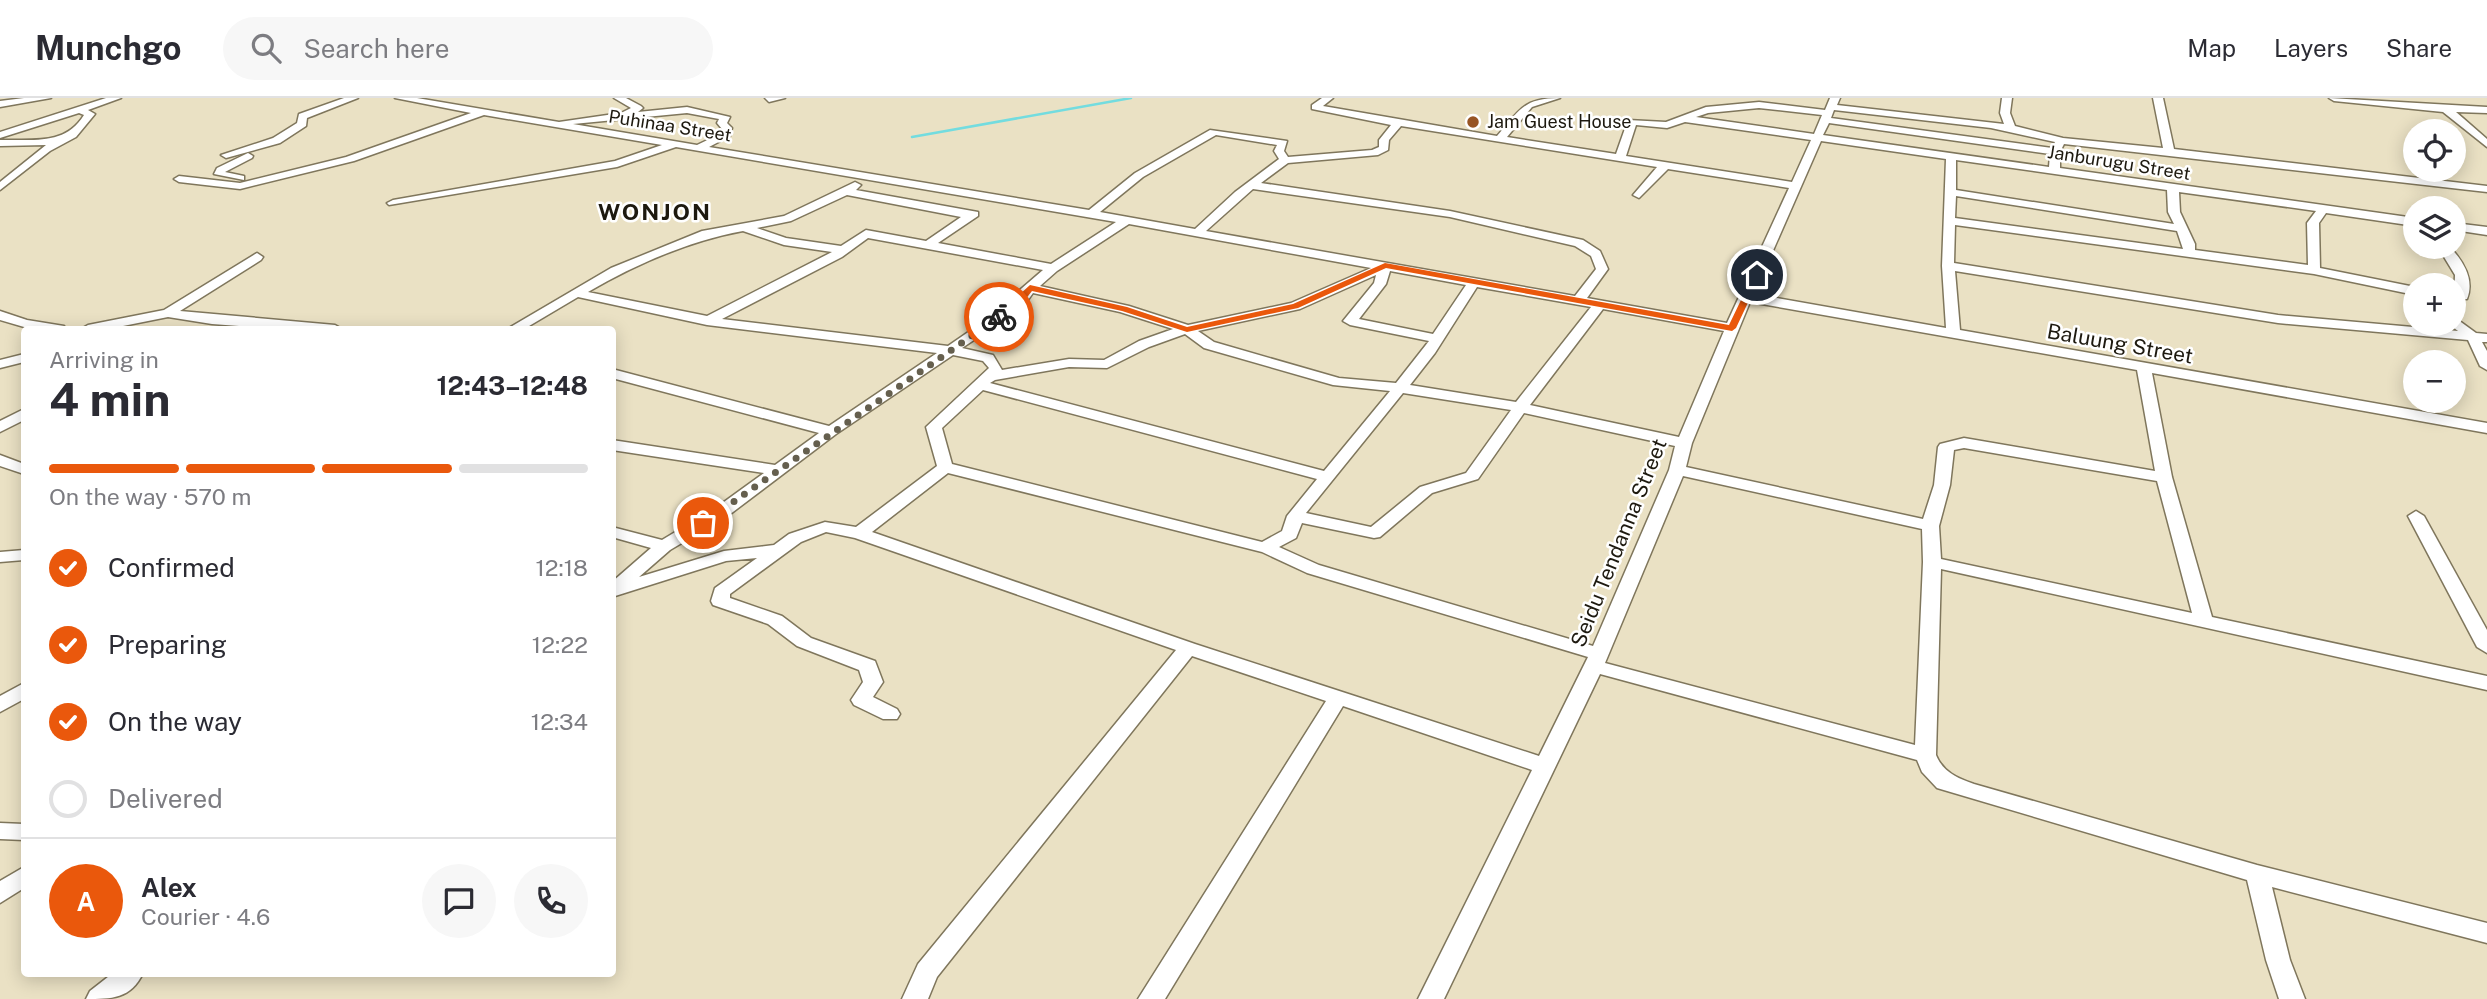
<!DOCTYPE html>
<meta charset="utf-8">
<style>
:root{--surface:#fff;--page:#f7f7f7;--text:#2b2b33;--muted:#7c7c81;--line:#e1e1e2;--accent:#ea580c}
body{margin:0;font-family:"Public Sans",sans-serif;background:var(--page);color:var(--text);height:100vh;display:flex;flex-direction:column;font-size:26px;white-space:nowrap}
*{box-sizing:border-box;margin:0}
p{font-size:23px;color:var(--muted)}
.icon{flex:none;width:38px;height:38px;fill:none;stroke:currentColor;stroke-width:2;stroke-linecap:round;stroke-linejoin:round}
.map{position:relative;flex:1;overflow:hidden}
.drawer{position:absolute;left:21px;top:228px;width:595px;height:651px;display:flex;flex-direction:column;background:var(--surface);border-radius:7px;box-shadow:0 4px 18px #0003}
.drawer>*{flex:none}
.tools{position:absolute;left:2403px;top:21px;display:grid;gap:14px}
.tools a{display:grid;place-items:center;width:63px;height:63px;border-radius:50%;background:var(--surface);box-shadow:0 4px 18px #0003;font-size:35px}
.pin{position:absolute;display:grid;place-items:center;width:60px;height:60px;color:#fff;margin:-30px;border:4px solid #fff;border-radius:50%;box-shadow:0 2px 7px #0007}
.courier{position:absolute;display:grid;place-items:center;width:70px;height:70px;margin:-35px;border:5px solid #ea580c;border-radius:50%;background:#fff;color:#222;box-shadow:0 2px 9px #0007}
.head em{font-style:normal;font-weight:700}
.head div{display:flex;flex-direction:column-reverse}
.head{display:flex;align-items:center;justify-content:space-between;height:119px;padding:0 28px}
h1{font-size:46px;font-weight:700;line-height:52px}
.bar{display:grid;grid-template-columns:repeat(4,1fr);gap:10px 7px;align-content:center;height:84px;padding:0 28px}
.bar i{height:9px;border-radius:5px;background:var(--line)}
.bar .selected{background:var(--accent)}
.bar p{grid-column:span 4}
.line{display:flex;align-items:center;gap:18px;padding:0 28px;border-top:2px solid var(--line)}
.line div{flex:1}
.round{display:grid;place-items:center;flex:none;width:74px;height:74px;border-radius:37px;background:var(--page)}
ol{padding:0 28px;list-style:none}
li{display:flex;align-items:center;gap:21px;height:77px}
li p{margin-inline-start:auto}
li .icon{padding:7px;border-radius:50%;background:var(--accent);color:#fff;stroke-width:4}
li:last-child{color:var(--muted)}
li i{width:38px;height:38px;border:4px solid var(--line);border-radius:50%}
header{display:flex;align-items:center;gap:42px;box-sizing:border-box;height:98px;padding:0 35px;background:var(--surface);border-bottom:2px solid var(--line)}
header strong{font-size:33px}
nav{display:flex;gap:38px;margin-inline-start:auto;font-size:24px}
.search{width:490px;height:63px;background:var(--page);display:flex;align-items:center;gap:18px;box-sizing:border-box;padding:0 24px;border-radius:38px;color:var(--muted);font-size:26px}
.map>svg:first-child{display:block}
</style>
<header>
<strong>Munchgo</strong>
<div class="search"><svg class="icon" aria-label="search" viewBox="0 0 24 24"><circle cx="10" cy="10" r="6"/><path d="M15 15l6 6"/></svg>Search here</div>
<nav><a>Map</a><a>Layers</a><a>Share</a></nav>
</header>
<div class="map">
<svg width="2487" height="901" viewBox="0 0 2487 901">
<rect width="100%" height="100%" fill="#eae1c4"/>
<g fill="none" stroke-linecap="round" stroke-linejoin="round">
<path stroke="#73dcdf" stroke-width="2.5" d="M912 39 1131 0"/>
<g stroke="#7f765c" stroke-width="3">
<g id="street">
<path d="M24 0H51L0 9V3Z"/>
<path d="M106 0H121L88 12 95 16 76 39 50 53 0 92V84L46 47 0 48V42C32 41 65 48 84 17L79 15 0 40V34Z"/>
<path d="M344 0H358L307 20 306 28 280 45 226 60 221 57 273 40 297 25 299 16Z"/>
<path d="M395 0H417L559 24 621 15 631 10 614 0H626L641 8 643 10 638 14 687 9 730 19 727 25 732 30 730 38 709 49 1089 112 1135 75 1210 32 1287 43 1284 53 1288 59 1372 52 1379 49V42L1391 27 1312 11V7L1322 0H1333L1323 8 1497 38C1520 12 1523 0 1560 0L1532 9 1507 39 1616 56 1628 22 1666 24 1706 9 1759 4 1825 12 1830 0H1840L1837 7 2004 26 2000 15 2002 0H2012L2010 15 2015 28 2063 40 2163 50 2153 0H2163L2174 51 2487 88V94L2064 46 2060 54V70L2415 120V128L2326 115 2319 125 2320 170 2415 189V197L2314 176 1955 127 1954 165 2278 217 2458 233 2449 226H2454V219L2476 235 2487 236V244H2482L2487 253V272L2480 268 2468 242 2278 225 1955 173 1960 232 2487 325V335L2152 275 2172 379 2212 519 2487 578V592L1941 471 1936 657C1943 674 1957 680 1974 686L2257 767 2487 825V845L2272 789 2290 862 2305 901H2279L2266 862 2247 782 1937 690 1922 674 1917 662 1600 576 1444 901H1418L1532 672 1343 608 1165 901H1138L1326 603 1192 558 937 879 928 901H902L918 866 1176 552 855 440 826 434 801 444 730 496V500L782 518 811 540 875 563 883 584 873 599 897 611 900 616 897 621H883L854 607 851 602 863 584 859 572 797 548 768 526 713 507 711 503 715 490 757 460 726 463 612 499V484L651 450 612 439V429L662 442 717 409 764 375 612 352V342L775 367 819 335 612 280V271L829 328 937 255 707 227 578 199 524 231H507L611 170 702 133 784 118 855 84 861 87 856 92 978 114V118L938 145 1051 166 1116 124 676 49 617 69 389 107 387 105 393 102 615 63 662 47 484 17 354 63 240 91 179 84 174 81 179 78 240 85 346 59 471 15ZM1759 10 1822 17 1814 36 1696 19 1708 15ZM1834 12 1991 30 2055 44 2052 50 1831 20ZM687 15 719 21 717 25 722 31 720 36 697 47 573 26ZM1685 24 1811 42 1792 84 1626 58 1636 27 1667 30ZM1829 25 2050 56 2049 69 1823 37ZM1401 28 1657 69 1633 97 1639 100 1668 71 1789 90 1727 225 1587 200 1608 171 1600 153 1583 142 1450 113 1261 85 1288 65 1378 57 1388 52 1389 42ZM1216 37 1277 47 1274 53 1279 61 1235 94 1195 131 1100 114 1143 79ZM1821 43 1946 61 1942 168 1946 230 1754 196ZM1956 62 2167 92 2168 114 2174 126 1956 92ZM1253 91 1450 119 1575 148 1591 158 1596 171 1575 198 1206 133ZM2179 94 2316 113 2307 125 2308 167 2195 152V146L2180 114ZM847 97 961 119 926 143 866 132 841 148 786 140 757 130 791 123ZM1956 98 2177 133 2183 151 1955 120ZM1129 126 1371 170 1291 205 1188 227 1129 208 1040 188 1057 173ZM743 133 784 147 832 154 707 218 588 194C636 166 689 143 743 133ZM868 140 1043 172 1015 196 1012 204 948 248 722 221 842 159ZM1390 173 1466 187 1433 236 1359 221 1386 186ZM1376 177 1374 185 1343 223 1350 227 1429 243 1396 285 1339 280 1214 244 1198 233 1300 211ZM1477 189 1591 209 1516 304 1410 287 1435 255ZM1033 195 1120 214 1173 231 1139 243 1104 262 1069 261 1002 272 993 257 962 250 1023 209ZM1750 204 2137 272 2155 373 1964 340 1940 346 1938 349 1934 387 1923 421 1686 369 1692 345ZM1603 211 1724 233 1679 339 1530 307ZM1185 236 1204 250 1333 287 1390 293 1324 373 990 285 995 282 1069 269 1107 270 1149 249ZM953 257 983 263 989 270 926 329 937 368 856 429 825 424 789 436 774 447 724 453 639 479 670 452 729 417 836 336ZM983 292 1317 381 1287 418 1282 433 1262 444 952 366 942 330ZM1403 295 1511 312 1466 375 1420 389 1371 429 1306 415ZM1524 315 1675 348 1669 372 1593 548 1319 467 1279 449 1296 440 1302 425 1374 440 1380 439 1432 395 1478 381ZM1964 350 2157 383 2192 515 1941 461 1939 428 1950 387 1954 352ZM948 375 1262 454 1307 475 1588 559 1539 658 1195 546 872 434ZM1683 378 1922 431 1923 464 1915 647 1605 565Z"/>
<path d="M765 0H785L769 4Z"/>
<path d="M2329 0 2487 9V15L2456 14 2487 41V49L2443 14 2334 3Z"/>
<path d="M248 55 253 58 252 60 225 74 244 78V82L214 76 217 70Z"/>
<path d="M2454 125 2487 129V137L2454 132Z"/>
<path d="M2438 149H2450C2463 163 2475 181 2467 201H2454L2455 177Z"/>
<path d="M257 155 263 159 261 162 180 213 335 227 342 231H279L212 226 168 219 108 231H81L88 227 164 212Z"/>
<path d="M0 213 27 222 64 228 66 231H31L0 222Z"/>
<path d="M24 256V264L0 270V262Z"/>
<path d="M24 311V322L0 334V323Z"/>
<path d="M0 357 24 366V376L0 368Z"/>
<path d="M2416 413 2424 418 2487 532V555L2477 549 2408 418Z"/>
<path d="M24 452V462L0 464V454Z"/>
<path d="M24 585V601L0 614V598Z"/>
<path d="M0 725 24 726V742L0 741Z"/>
<path d="M24 769V790L0 805V783Z"/>
<path d="M113 875H143C131 901 111 901 86 901L90 893Z"/>
</g>
</g>
<use href="#street" fill="#fff" fill-rule="evenodd"/>
</g>
<path fill="#ea580c" d="M1385 165 1729 227 1753 177 1757 174 1761 177 1736 230 1732 233 1386 170 1298 210 1187 234 1122 213 1032 193 1021 207 1002 220 995 219 1030 187 1127 209 1187 229 1293 206Z"/>
<g fill="none" stroke-linecap="round" stroke-linejoin="round">
<path stroke="#655f4e" stroke-width="7" stroke-dasharray="0 12.6" d="M703 425 999 219"/>
</g>
<circle fill="#975423" stroke="#fff" stroke-width="2.5" cx="1473" cy="24" r="7"/>
<g text-anchor="middle" stroke-width="5" stroke-linejoin="round" paint-order="stroke">
<g font-size="18" fill="#1d190f" stroke="#fff" text-anchor="start">
<text x="1487" y="30">Jam Guest House</text>
</g>
<g font-size="18" fill="#1d190f" stroke="#fff">
<text transform="translate(670 28) rotate(9)" y="6">Puhinaa Street</text>
<text transform="translate(2119 65) rotate(9)" y="6">Janburugu Street</text>
</g>
<g font-size="21" fill="#1d190f" stroke="#fff">
<text transform="translate(2120 246) rotate(10)" y="7">Baluung Street</text>
<text transform="translate(1619 445) rotate(-68)" y="7">Seidu Tendanna Street</text>
</g>
<g font-size="23" font-weight="bold" letter-spacing="2" fill="#1d190f" stroke="#fff">
<text x="655" y="122">WONJON</text>
</g>
</g>
</svg>
<div class="tools">
<a><svg class="icon" aria-label="locate" viewBox="0 0 24 24"><circle cx="12" cy="12" r="6"/><path d="M12 2v4M12 18v4M2 12h4M18 12h4"/></svg></a>
<a><svg class="icon" aria-label="layers" viewBox="0 0 24 24"><path d="M12 4l9 5-9 5-9-5zM3 14l9 5 9-5"/></svg></a>
<a>+</a>
<a>−</a>
</div>
<div class="pin" style="left:703px;top:425px;background:#ea580c"><svg class="icon" aria-label="bag" viewBox="0 0 24 24"><path d="M5 8h14l-1 12H6zM9 8a3 3 0 0 1 6 0"/></svg></div>
<div class="pin" style="left:1757px;top:177px;background:#1f2937"><svg class="icon" aria-label="home" viewBox="0 0 24 24"><path d="M3 11l9-7 9 7M6 9v11h12V9"/></svg></div>
<div class="courier" style="left:999px;top:219px"><svg class="icon" aria-label="bike" viewBox="0 0 24 24"><circle cx="6" cy="16" r="4"/><circle cx="18" cy="16" r="4"/><path d="M6 16l4-8h5l3 8M10 8l3 8H6M13 5h3"/></svg></div>
<section class="drawer">
<div class="head"><div><h1>4 min</h1><p>Arriving in</p></div><em>12:43–12:48</em></div>
<div class="bar"><i class="selected"></i><i class="selected"></i><i class="selected"></i><i></i><p>On the way · 570 m</p></div>
<ol>
<li><svg class="icon" aria-label="check" viewBox="0 0 24 24"><path d="M5 12l5 5 9-10"/></svg>Confirmed<p>12:18</p></li>
<li><svg class="icon" aria-label="check" viewBox="0 0 24 24"><path d="M5 12l5 5 9-10"/></svg>Preparing<p>12:22</p></li>
<li><svg class="icon" aria-label="check" viewBox="0 0 24 24"><path d="M5 12l5 5 9-10"/></svg>On the way<p>12:34</p></li>
<li><i></i>Delivered</li>
</ol>
<div class="line" style="height:126px"><b class="round" style="background:var(--accent);color:#fff">A</b><div><b>Alex</b><p>Courier · 4.6</p></div><a class="round"><svg class="icon" aria-label="chat" viewBox="0 0 24 24"><path d="M4 5h16v11H9l-5 4z"/></svg></a><a class="round"><svg class="icon" aria-label="phone" viewBox="0 0 24 24"><path d="M5 4h4l2 5-3 2q2 4 5 5l2-3 5 2v4C11 20 4 13 5 4z"/></svg></a></div>
</section>
</div>
